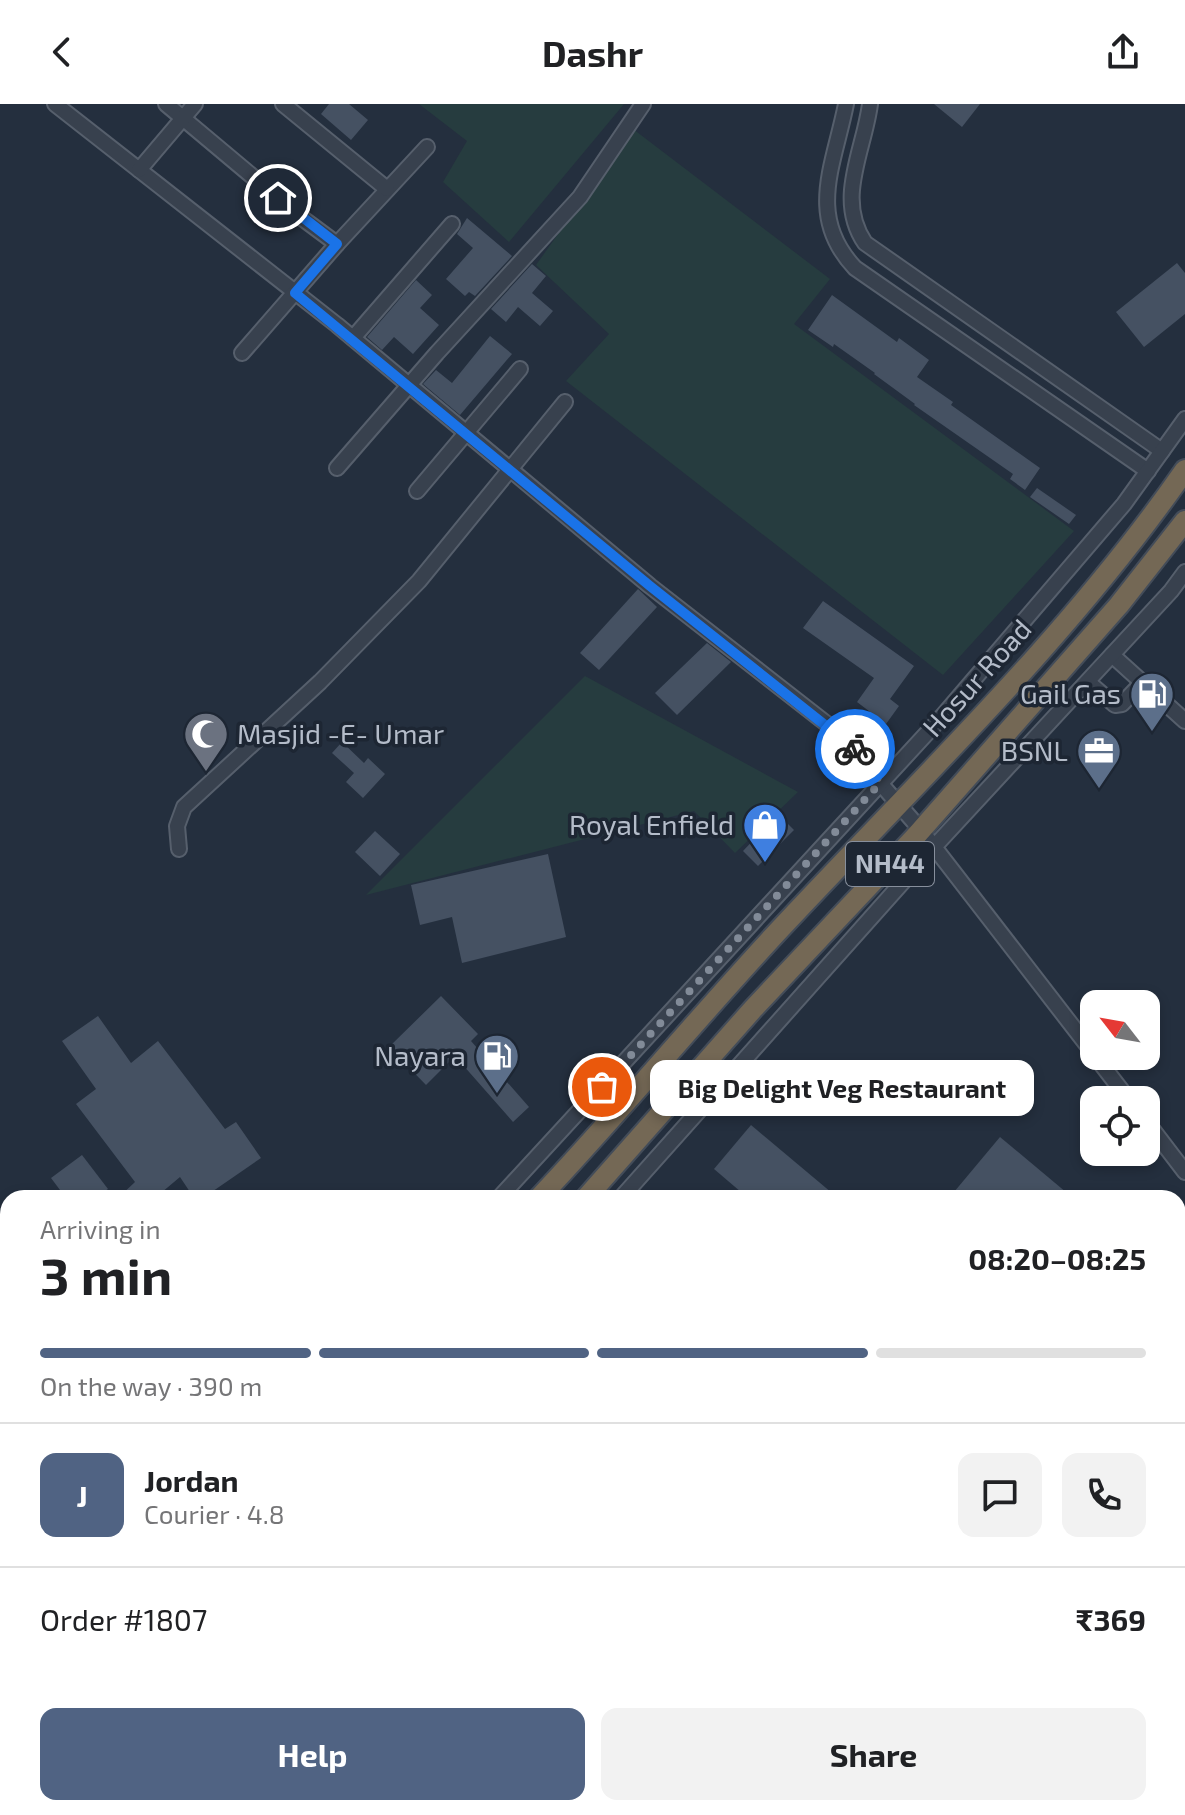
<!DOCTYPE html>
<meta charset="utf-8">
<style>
:root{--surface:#fff;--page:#f2f2f2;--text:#202124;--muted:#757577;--line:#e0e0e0;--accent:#506383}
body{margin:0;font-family:"Exo 2",sans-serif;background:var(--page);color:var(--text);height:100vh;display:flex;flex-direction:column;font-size:30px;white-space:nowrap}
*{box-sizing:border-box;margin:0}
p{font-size:26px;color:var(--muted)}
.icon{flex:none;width:44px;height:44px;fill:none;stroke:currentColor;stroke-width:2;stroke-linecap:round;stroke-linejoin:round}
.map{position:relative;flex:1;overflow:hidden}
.details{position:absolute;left:0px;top:1086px;width:1186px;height:626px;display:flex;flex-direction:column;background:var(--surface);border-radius:24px 24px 0 0;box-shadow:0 4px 12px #0003}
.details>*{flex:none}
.needle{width:52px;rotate:301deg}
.controls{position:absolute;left:1080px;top:886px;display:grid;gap:16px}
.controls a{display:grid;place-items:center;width:80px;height:80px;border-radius:16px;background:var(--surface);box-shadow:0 4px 12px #0003;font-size:40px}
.pin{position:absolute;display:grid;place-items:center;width:68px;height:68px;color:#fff;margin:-34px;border:4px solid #fff;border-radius:50%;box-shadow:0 2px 8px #0007}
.courier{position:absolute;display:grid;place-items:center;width:80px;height:80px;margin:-40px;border:6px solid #1a73e8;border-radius:50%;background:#fff;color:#222;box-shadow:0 2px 10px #0007}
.bubble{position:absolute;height:56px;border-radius:16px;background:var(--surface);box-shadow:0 4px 12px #0003;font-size:26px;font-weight:700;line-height:56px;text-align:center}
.summary em{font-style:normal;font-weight:700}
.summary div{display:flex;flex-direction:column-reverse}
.summary{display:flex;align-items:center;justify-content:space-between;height:136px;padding:0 40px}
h1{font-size:52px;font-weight:700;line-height:60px}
.bar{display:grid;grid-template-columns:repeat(4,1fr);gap:12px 8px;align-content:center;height:96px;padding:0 40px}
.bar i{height:10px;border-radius:6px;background:var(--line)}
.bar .selected{background:var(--accent)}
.bar p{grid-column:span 4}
.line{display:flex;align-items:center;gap:20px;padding:0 40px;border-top:2px solid var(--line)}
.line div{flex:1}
.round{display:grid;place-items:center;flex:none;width:84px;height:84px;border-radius:16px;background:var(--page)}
.cta{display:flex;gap:16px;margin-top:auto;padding:16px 40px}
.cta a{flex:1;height:92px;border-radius:16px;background:var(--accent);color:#fff;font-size:32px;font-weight:700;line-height:92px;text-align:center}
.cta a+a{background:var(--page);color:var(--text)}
header{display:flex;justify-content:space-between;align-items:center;height:104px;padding:0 40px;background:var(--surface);font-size:36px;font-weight:700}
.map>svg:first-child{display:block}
</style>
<header><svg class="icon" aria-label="back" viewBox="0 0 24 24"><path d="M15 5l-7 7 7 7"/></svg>Dashr<svg class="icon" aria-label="share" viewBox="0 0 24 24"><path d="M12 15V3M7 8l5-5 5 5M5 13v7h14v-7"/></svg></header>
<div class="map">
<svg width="1185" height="1711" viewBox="0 0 1185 1711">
<rect width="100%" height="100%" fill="#242f3e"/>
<g fill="#263c3f">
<path d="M419 0H624L509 138 443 78 467 37Z"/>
<path d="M633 25 830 175 794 220 1074 427 943 571 566 277 609 230 536 161Z"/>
<path d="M585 572 798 688 735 749 694 707 366 791Z"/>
<path d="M255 1704H438L434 1711H250Z"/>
</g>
<g fill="#455162">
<path d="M329 0H349L368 16 351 36 321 10Z"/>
<path d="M934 0H980L962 23Z"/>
<path d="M467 114 512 152 475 192 469 188 465 192 446 175 473 144 457 130Z"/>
<path d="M1177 159 1185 169V210L1144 243 1116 208Z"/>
<path d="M532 160 546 172 532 189 553 207 540 222 518 203 506 218 491 205Z"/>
<path d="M416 176 432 191 420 204 439 221 413 250 394 233 382 246 367 233Z"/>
<path d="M832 191 897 238 899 234 929 256 917 273 953 298 951 301 1040 364 1025 386 1010 375 1013 370 914 301 915 300 874 270 875 269 834 240 833 243 808 226Z"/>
<path d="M490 232 512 250 460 311 423 280 436 266 452 279Z"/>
<path d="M1037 384 1076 411 1069 420 1030 393Z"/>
<path d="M638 485 657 503 599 566 580 549Z"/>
<path d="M823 497 914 562 890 595 899 602 886 620 857 598 874 574 803 524Z"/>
<path d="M707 539 731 558 677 611 655 589Z"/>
<path d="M342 638 364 659 368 654 385 670 363 694 346 678 354 669 332 649Z"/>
<path d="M778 710 794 726 758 762 743 747Z"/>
<path d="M375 727 400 750 380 772 355 748Z"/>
<path d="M548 750 566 833 462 859 452 813 420 821 411 781Z"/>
<path d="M441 892 478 930 471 937 529 1003 513 1018 455 952 426 981 389 943Z"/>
<path d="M98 912 131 959 158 937 225 1025 236 1018 261 1054 203 1094H194L180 1073 155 1094H118L135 1078 76 1000 96 985 62 937Z"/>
<path d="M751 1021 838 1094H748L714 1065Z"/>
<path d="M1000 1033 1073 1094H949Z"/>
<path d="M82 1051 108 1085 96 1094H66L51 1074Z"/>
</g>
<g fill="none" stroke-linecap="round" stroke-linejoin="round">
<g stroke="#565f6c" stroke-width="18">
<g id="minor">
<path d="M55 0 337 221 650 482 850 638 873 664 880 679 921 726 1094 950"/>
<path d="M166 0 302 114 337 140 427 43"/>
<path d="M283 0 387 85"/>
<path d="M846 0C834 61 806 112 855 164L1148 367"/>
<path d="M870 0C864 47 835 95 865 139L1162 347"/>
<path d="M139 66 195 0"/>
<path d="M353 234 452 120"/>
<path d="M242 249 337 140"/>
<path d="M337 364 437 249 580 93 643 0"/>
<path d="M417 387 520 265"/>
<path d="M1112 551 1185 617"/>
<path d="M1088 578 1115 601 1122 600 1142 579"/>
<path d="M179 745 177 722 184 703 320 578 419 477 565 298"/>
<path d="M1095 952 1129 996"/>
<path d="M1146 1017 1185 1068"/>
<path d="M499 1094 939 616 1124 400 1185 315"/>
<path d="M621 1094 934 743 1171 487 1185 468"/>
<path d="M0 1424 8 1434"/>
<path d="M1178 1449 1185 1458"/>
<path d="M0 1498 8 1492"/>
<path d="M0 1596 8 1591"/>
<path d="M0 1609 8 1619"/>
<path d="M1178 1612 1185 1623"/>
<path d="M1178 1636 1184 1632 1185 1627"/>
<path d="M1178 1694 1185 1689"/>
<path d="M75 1704 80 1711"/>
<path d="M674 1704 682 1711"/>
<path d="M833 1704 837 1711"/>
<path d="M1065 1704 1069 1711"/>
<path d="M470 1711 475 1704"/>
<path d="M562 1711 567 1704"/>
<path d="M1028 1711 1039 1704"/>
<path d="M1152 1711 1163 1704"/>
</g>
</g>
<g stroke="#434c59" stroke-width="24">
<g id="highway">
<path d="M539 1094C622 1006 699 912 781 824 920 675 1069 533 1185 366"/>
<path d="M586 1094 753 905 915 733 1119 501 1185 417"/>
<path d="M0 1529 8 1524"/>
<path d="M0 1572 8 1566"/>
</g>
</g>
<use href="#minor" stroke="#38414e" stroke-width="14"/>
<use href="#highway" stroke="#746855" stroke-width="20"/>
</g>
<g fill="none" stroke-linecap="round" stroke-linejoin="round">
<path stroke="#828b98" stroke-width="8" stroke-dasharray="0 14.4" d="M602 983 880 679 873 664 855 645"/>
<path stroke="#1a73e8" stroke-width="10" d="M278 94 337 140 295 189 650 482 855 645"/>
</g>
<defs>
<g id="fuel-pin" transform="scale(2.3)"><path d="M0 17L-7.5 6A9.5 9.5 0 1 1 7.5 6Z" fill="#5c6f8a" stroke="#1d2633"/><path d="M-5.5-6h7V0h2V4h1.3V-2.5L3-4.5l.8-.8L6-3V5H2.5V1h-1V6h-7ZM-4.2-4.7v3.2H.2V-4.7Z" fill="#fff"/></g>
<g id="mosque-pin" transform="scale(2.3)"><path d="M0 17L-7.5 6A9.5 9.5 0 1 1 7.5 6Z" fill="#6b7280" stroke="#1d2633"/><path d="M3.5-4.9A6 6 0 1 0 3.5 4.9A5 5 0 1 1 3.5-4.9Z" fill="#fff"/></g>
<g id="office-pin" transform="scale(2.3)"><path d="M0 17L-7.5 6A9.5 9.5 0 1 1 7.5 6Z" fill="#5c6f8a" stroke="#1d2633"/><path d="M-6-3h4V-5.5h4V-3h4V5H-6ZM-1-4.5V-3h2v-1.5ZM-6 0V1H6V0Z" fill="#fff"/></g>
<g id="shop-pin" transform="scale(2.3)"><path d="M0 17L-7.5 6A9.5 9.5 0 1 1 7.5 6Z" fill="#3f7fe0" stroke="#1d2633"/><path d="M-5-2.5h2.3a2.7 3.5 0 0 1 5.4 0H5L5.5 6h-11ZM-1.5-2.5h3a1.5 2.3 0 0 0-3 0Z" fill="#fff"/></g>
</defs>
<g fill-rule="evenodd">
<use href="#fuel-pin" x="1152" y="590"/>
<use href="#mosque-pin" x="206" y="630"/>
<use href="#office-pin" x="1099" y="647"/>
<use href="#shop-pin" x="765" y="721"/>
<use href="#fuel-pin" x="497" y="952"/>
</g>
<g text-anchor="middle" stroke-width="7" stroke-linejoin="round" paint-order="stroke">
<rect fill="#1d2633" stroke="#878f9c" stroke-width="2" x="846" y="738" width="88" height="44" rx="6"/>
<g font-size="26" font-weight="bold" fill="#b4bcc9">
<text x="890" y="769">NH44</text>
</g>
<g font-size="28" fill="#b4bcc9" stroke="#1d2633">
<text transform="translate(977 574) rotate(-48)" y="10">Hosur Road</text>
</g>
<g font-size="28" fill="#b4bcc9" stroke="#1d2633" text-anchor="end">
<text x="1121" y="600">Gail Gas</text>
<text x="237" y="640" text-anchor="start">Masjid -E- Umar</text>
<text x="1068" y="657">BSNL</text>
<text x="734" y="731">Royal Enfield</text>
<text x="466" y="962">Nayara</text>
</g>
</g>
</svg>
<div class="controls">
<a><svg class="needle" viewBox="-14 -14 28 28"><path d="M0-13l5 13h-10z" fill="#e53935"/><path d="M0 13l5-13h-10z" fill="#757577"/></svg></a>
<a><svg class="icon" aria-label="locate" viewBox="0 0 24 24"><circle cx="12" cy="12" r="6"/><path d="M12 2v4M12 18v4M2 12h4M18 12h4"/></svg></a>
</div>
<div class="pin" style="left:602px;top:983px;background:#ea580c"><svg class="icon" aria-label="bag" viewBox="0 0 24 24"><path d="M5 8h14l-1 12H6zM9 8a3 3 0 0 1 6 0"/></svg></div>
<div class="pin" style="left:278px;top:94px;background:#1f2937"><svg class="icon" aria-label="home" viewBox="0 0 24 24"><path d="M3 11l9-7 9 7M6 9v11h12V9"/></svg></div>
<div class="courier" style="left:855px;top:645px"><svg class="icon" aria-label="bike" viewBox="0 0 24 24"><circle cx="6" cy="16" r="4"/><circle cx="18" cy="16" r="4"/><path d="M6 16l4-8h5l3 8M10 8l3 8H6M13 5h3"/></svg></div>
<div class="bubble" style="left:650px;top:956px;width:384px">Big Delight Veg Restaurant</div>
<section class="details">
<div class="summary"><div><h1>3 min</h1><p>Arriving in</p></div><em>08:20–08:25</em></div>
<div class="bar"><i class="selected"></i><i class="selected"></i><i class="selected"></i><i></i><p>On the way · 390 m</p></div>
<div class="line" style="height:144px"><b class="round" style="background:var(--accent);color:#fff">J</b><div><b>Jordan</b><p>Courier · 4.8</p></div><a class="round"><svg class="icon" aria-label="chat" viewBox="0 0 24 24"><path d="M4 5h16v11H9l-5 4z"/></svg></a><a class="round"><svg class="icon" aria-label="phone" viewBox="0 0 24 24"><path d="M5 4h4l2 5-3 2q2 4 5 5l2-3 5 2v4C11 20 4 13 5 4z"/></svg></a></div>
<div class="line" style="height:104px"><div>Order #1807</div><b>₹369</b></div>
<div class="cta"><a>Help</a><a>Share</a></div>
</section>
</div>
